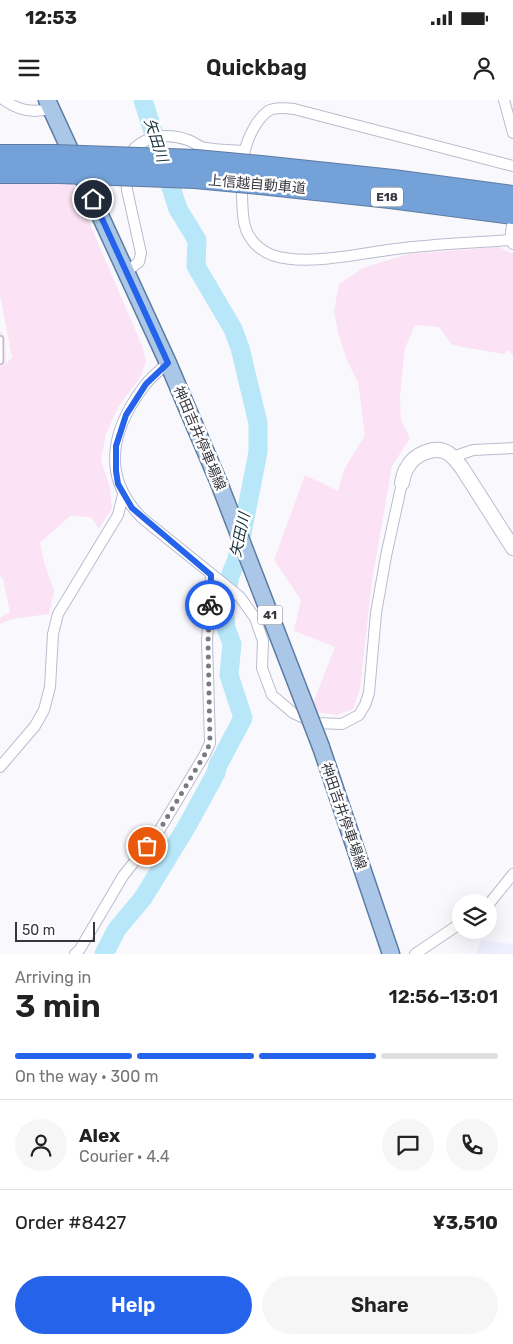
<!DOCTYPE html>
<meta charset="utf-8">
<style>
:root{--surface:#fff;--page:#f6f6f6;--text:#222;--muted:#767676;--line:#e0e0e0;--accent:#2563eb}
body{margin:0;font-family:Rubik,"Noto Sans JP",sans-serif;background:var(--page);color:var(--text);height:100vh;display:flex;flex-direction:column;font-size:19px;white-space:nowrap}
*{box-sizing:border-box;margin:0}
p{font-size:16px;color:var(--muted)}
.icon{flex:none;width:28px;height:28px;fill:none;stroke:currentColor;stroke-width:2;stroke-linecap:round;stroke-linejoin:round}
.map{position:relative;height:854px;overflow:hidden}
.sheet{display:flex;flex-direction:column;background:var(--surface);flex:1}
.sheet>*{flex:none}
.fabs{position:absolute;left:452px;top:794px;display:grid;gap:10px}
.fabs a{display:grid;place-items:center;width:45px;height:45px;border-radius:50%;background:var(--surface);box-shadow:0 5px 20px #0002;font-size:25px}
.scale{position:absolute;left:15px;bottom:12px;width:80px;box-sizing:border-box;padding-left:5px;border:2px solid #35363e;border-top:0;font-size:14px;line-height:18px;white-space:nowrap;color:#35363e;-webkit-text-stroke:4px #fff;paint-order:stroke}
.pin{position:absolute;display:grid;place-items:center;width:42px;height:42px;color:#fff;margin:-21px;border:2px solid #fff;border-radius:50%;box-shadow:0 1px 5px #0007}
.courier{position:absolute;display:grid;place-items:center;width:50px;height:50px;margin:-25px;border:4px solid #2563eb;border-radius:50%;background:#fff;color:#222;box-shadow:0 1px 6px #0007}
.overview em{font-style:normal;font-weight:600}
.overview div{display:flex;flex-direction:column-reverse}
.overview{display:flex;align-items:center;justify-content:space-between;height:85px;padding:0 15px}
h1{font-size:32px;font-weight:600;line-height:38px}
.bar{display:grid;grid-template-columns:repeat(4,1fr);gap:8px 5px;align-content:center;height:60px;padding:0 15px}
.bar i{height:6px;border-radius:4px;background:var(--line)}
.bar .active{background:var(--accent)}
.bar p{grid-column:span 4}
.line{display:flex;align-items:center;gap:12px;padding:0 15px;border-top:1px solid var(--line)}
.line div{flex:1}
.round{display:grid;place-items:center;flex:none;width:52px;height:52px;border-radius:26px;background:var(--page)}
.primary-button{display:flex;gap:10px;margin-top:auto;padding:10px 15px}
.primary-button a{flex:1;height:58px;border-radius:30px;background:var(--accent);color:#fff;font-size:20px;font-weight:600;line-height:58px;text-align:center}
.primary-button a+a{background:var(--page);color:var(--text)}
.status{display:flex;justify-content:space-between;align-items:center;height:35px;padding:0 25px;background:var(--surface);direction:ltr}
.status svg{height:14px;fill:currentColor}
header{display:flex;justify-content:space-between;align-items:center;height:65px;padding:0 15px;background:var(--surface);font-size:22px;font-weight:600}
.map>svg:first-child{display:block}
</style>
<div class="status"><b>12:53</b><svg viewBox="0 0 49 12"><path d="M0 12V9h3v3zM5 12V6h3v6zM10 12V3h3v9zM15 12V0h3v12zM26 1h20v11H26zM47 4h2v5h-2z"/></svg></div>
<header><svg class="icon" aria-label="menu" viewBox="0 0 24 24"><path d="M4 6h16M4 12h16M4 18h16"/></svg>Quickbag<svg class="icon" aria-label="person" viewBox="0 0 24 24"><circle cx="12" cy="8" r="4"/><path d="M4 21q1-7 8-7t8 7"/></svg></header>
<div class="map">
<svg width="513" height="854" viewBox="0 0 513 854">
<rect width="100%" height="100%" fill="#f9f9fd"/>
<path fill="#edefff" d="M481 840 513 844V854H476Z"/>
<g fill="#fbe2f4">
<path d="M71 80 143 248 146 262 141 276 118 307 106 334 101 360 110 388 112 408 99 429 91 417 70 416 40 443 44 462 54 491 49 514 12 519 0 524V518L10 512 3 479 0 476V231L5 237 6 264 12 257 0 195V82Z"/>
<path d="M499 147 513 154V256L509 250 503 254 452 245 439 227 415 225 405 248 400 295 401 321 410 338 392 366 372 481 360 589 353 609 337 615 316 612 313 603 335 547 294 531 301 500 274 460 305 375 338 391 344 370 365 335 358 282 347 261 338 232 334 211 339 184 363 168 408 154Z"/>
</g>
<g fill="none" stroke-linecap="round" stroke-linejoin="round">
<path stroke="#b8e7fa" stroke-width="19" d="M104 854 117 829 143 798 187 726 216 673 218 665 243 618 229 575 232 544 226 528 224 508 230 476 237 459 258 352V323L240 248 233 229 196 166 197 140 178 109 143 0"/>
<g stroke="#babccf" stroke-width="8">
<path id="service" d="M0 239V261"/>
</g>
<g stroke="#babccf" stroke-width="12">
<g id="minor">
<path d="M4 0C19 11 34 14 52 8"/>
<path d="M504 0 513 33"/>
<path d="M127 59C138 36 166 32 188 40 194 42 199 47 205 48 218 50 232 50 244 51"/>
<path d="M126 73 127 90 141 153 139 162 126 172"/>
<path d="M512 125 510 140 513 144"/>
<path d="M510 140C472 143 434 144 396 149 361 153 306 167 272 155 259 150 248 139 245 126 241 112 241 63 245 50 248 37 257 19 268 11 274 7 286 8 294 9L513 66"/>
<path d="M168 263C160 270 151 277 145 285 112 328 100 376 142 418L240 497 255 518 263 541 262 568 272 595 293 613 315 623 342 624 359 615 365 605 369 593 376 513 386 456 402 383"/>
<path d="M453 357 473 350 513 348"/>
<path d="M0 667 35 626 44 610 50 587 53 534 58 514 118 415 123 395"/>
<path d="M489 804 513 774"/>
<path d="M75 854 80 849 123 776 159 731 205 654 210 643 207 541 211 475"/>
<path d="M415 854 461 823"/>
</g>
</g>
<g stroke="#babccf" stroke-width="16">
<path id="tertiary" d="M402 383C403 378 404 372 407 368 414 354 435 345 448 353 454 357 458 363 462 368L513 448"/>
</g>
<g stroke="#5d7ca2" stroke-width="19">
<g id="primary">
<path d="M47 0 168 263 219 383"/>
<path d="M321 647 391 854"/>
</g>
</g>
<g stroke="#5d7ca2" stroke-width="22">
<g id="motorway">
<path d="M0 55H55"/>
<path d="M261 66 393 80 513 96"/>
<path d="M0 73H59"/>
<path d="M260 84 390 98 513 114"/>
</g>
</g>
<use href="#service" stroke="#fff" stroke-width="5"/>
<use href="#minor" stroke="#fff" stroke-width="10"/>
<use href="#tertiary" stroke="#fff" stroke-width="14"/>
<use href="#primary" stroke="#abc7e8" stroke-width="16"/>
<use href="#motorway" stroke="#73a1d8" stroke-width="20"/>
<g stroke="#5d7ca2" stroke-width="19" stroke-linecap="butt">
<path id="primary-bridge" d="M219 383 321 647"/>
</g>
<g stroke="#5d7ca2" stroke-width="22" stroke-linecap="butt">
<g id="motorway-bridge">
<path d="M55 55 196 60 261 66"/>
<path d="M59 73 195 78 260 84"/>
</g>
</g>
<use href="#primary-bridge" stroke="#abc7e8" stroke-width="16"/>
<use href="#motorway-bridge" stroke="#73a1d8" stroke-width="20"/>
</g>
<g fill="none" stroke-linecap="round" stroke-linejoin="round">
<path stroke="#7a7a81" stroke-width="5" stroke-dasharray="0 9" d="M147 746 159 731 205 654 210 643 208 541 210 505"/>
<path stroke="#2563eb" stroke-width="6" d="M93 99 168 263 146 284 126 315 116 346V371L118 384 132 408 211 475 210 505"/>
</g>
<g text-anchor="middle" stroke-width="5" stroke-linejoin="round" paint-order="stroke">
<g fill="#fff" stroke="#727278" stroke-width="1">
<rect x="371" y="87.5" width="32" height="19" rx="4"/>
<rect x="257.5" y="505.5" width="25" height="19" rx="4"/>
</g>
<g font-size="12" font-weight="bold" fill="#35363e">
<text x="387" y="101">E18</text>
<text x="270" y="519">41</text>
</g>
<g font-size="14" fill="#35363e" stroke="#fff">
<text transform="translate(257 84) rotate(5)" y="5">上信越自動車道</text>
<text transform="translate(200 338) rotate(67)" y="5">神田吉井停車場線</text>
<text transform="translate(344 716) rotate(71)" y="5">神田吉井停車場線</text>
</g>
<g font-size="15" font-style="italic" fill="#15313c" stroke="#fff">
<text transform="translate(156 40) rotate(72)" y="5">矢田川</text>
<text transform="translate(240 435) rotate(-78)" y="5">矢田川</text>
</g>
</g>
</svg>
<div class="fabs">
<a><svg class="icon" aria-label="layers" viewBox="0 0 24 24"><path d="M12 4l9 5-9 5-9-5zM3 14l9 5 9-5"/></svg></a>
</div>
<div class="scale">50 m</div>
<div class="pin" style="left:147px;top:746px;background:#ea580c"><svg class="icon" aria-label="bag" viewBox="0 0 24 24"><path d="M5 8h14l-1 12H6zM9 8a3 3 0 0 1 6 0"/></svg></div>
<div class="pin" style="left:93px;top:99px;background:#1f2937"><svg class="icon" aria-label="home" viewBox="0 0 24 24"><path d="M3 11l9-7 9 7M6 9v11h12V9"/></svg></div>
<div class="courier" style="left:210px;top:505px"><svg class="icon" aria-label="bike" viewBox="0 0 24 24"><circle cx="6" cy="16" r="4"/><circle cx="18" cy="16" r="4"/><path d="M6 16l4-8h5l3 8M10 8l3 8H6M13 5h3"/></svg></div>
</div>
<section class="sheet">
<div class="overview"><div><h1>3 min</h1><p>Arriving in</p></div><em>12:56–13:01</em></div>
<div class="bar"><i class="active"></i><i class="active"></i><i class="active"></i><i></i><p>On the way · 300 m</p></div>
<div class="line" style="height:90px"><a class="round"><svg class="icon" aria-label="person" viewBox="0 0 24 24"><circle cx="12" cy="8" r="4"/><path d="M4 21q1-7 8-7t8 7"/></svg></a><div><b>Alex</b><p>Courier · 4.4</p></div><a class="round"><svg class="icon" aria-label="chat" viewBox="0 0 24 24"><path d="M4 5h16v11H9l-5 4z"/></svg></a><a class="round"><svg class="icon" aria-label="phone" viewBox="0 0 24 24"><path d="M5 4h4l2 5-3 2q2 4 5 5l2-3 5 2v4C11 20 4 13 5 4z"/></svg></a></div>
<div class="line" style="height:65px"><div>Order #8427</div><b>¥3,510</b></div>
<div class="primary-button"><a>Help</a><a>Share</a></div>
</section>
